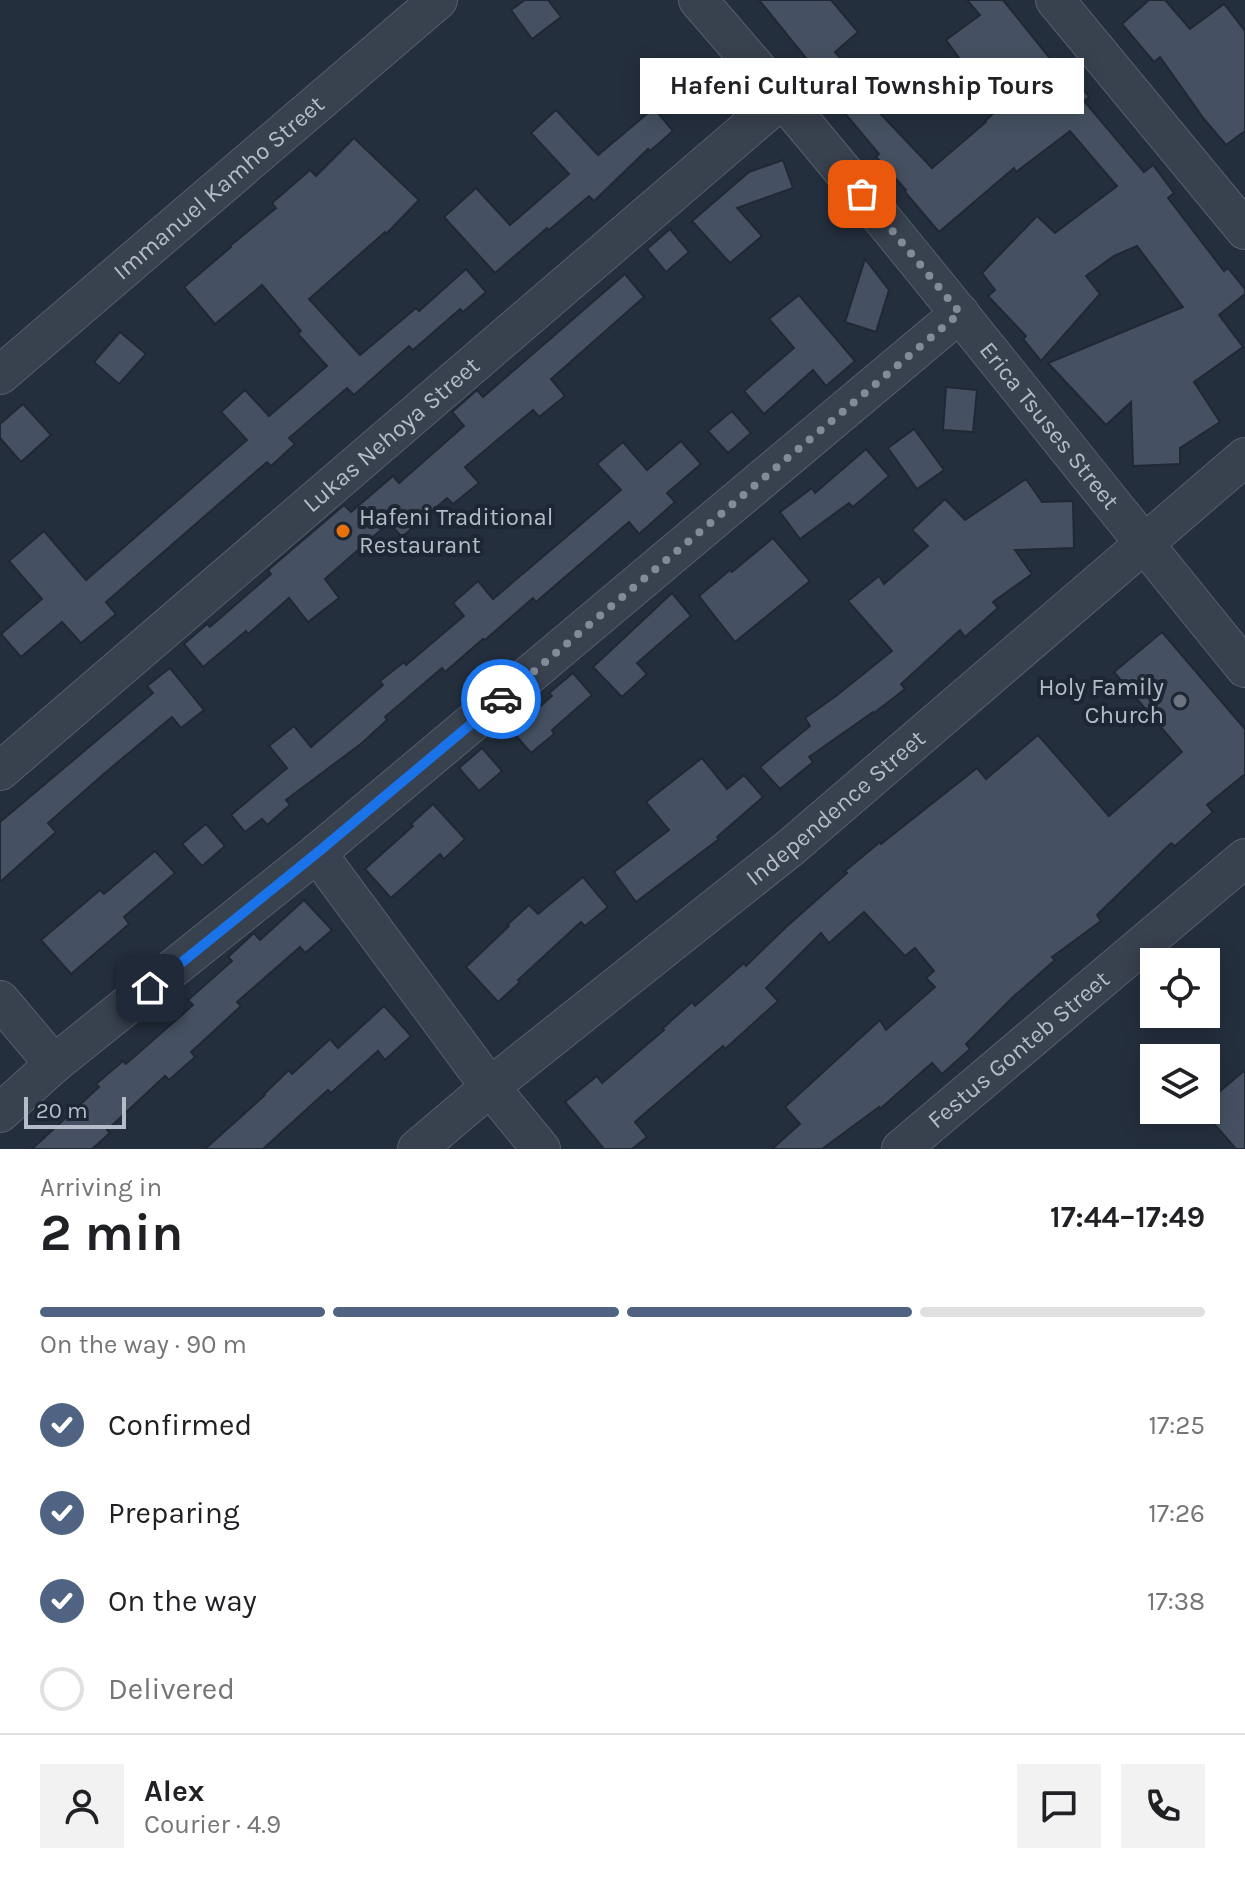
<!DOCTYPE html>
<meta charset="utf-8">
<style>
:root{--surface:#fff;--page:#f2f2f2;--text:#202124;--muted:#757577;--line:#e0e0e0;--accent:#506383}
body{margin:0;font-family:Karla,sans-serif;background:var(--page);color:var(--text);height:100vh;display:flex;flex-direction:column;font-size:30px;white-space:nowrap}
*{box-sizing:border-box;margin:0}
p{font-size:26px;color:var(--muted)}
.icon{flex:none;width:44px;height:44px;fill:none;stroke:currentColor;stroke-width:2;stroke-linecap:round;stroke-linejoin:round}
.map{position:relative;height:1149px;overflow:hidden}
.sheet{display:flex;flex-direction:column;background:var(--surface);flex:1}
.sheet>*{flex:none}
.buttons{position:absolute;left:1140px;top:948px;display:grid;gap:16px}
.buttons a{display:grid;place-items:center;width:80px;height:80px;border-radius:0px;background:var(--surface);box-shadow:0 4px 20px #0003;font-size:40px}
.scale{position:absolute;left:24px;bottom:20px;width:102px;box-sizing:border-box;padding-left:8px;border:4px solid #b4bcc9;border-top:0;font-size:22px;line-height:28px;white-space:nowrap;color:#b4bcc9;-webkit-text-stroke:6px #1d2633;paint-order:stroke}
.pin{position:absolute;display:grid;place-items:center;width:68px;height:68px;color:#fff;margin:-34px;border-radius:16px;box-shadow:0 4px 12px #0006}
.courier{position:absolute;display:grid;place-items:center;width:80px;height:80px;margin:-40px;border:6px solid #1a73e8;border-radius:50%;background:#fff;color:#222;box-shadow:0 2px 10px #0007}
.bubble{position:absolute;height:56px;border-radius:0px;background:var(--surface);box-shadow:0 4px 20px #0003;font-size:26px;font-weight:700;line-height:56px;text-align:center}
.summary em{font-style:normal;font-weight:700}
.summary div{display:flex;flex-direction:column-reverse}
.summary{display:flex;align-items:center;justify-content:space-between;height:136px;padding:0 40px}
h1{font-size:52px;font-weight:700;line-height:60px}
.bar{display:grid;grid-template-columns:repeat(4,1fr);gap:12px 8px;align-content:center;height:96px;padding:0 40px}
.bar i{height:10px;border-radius:6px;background:var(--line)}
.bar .active{background:var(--accent)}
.bar p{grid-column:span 4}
.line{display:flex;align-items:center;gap:20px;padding:0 40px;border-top:2px solid var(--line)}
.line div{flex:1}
.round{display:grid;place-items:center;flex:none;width:84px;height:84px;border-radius:0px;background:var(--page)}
ol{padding:0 40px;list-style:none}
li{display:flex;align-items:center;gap:24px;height:88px}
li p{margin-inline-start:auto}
li .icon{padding:8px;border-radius:50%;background:var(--accent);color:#fff;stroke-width:4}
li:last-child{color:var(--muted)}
li i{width:44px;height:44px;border:4px solid var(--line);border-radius:50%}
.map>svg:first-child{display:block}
</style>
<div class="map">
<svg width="1245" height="1149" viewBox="0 0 1245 1149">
<rect width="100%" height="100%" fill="#242f3e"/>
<g fill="#455162" stroke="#1f2835" stroke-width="2">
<path d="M525 0H548L561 17 532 39 511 10Z"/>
<path d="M759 0H831L858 32 835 52 880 103 875 108 932 168 986 122 985 121 997 110 946 40 980 15 967 0H1003L1060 71 1066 67 1089 97 1084 101 1144 172 1153 165 1174 193 1168 198 1224 271 1228 268 1245 289V294L1219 315 1243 347 1194 382 1220 422 1180 448V464L1133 466 1131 402 1106 425 1048 363 1183 307 1137 246 1114 256 1086 276 1100 294 1041 361 1023 339 1026 336 988 296 995 290 982 273 1037 216 1055 233 1117 186 1070 131 1016 172 1014 168 939 232 905 192 906 190 876 157 879 154 832 98 836 95Z"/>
<path d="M1149 0H1165L1190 29 1224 4 1245 31V131L1226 145 1204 119 1160 57 1154 62 1122 24Z"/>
<path d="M654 108 673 131 650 151 648 149 594 201 589 196 549 230 547 228 495 273 444 217 476 188 510 225 569 174 531 133 556 110 598 155Z"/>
<path d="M354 138 419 200 386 234 385 232 309 299 360 355 416 308 419 311 466 269 486 292 463 312 460 309 413 350 409 346 354 395 347 388 289 438 295 444 271 466 267 462 106 602 116 614 81 643 62 622 21 657 1 634 42 599 9 561 44 531 86 580 247 440 221 412 245 390 269 416 327 366 298 334 301 331 262 285 215 324 184 287 231 247 230 246 276 208 272 203 310 170 316 176Z"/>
<path d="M783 160 793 188 737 208 762 236 730 263 694 223 691 222 749 172Z"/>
<path d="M670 229 689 252 666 272 647 249Z"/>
<path d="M865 259 889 290 876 332 845 322Z"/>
<path d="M625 274 644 297 551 379 565 396 539 417 533 410 465 467 479 483 453 504 447 498 402 537 389 523 325 579 339 598 308 622 289 598 248 634 246 631 203 667 184 644 207 624 210 627 271 574 268 570 344 505 351 512 393 476 399 483 464 426 452 412 477 390 483 397Z"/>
<path d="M799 295 855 361 826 386 813 370 764 414 744 391 794 348 769 319Z"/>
<path d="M120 332 146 354 119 384 94 362Z"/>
<path d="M946 387 977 390 973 432 943 430Z"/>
<path d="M23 404 51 435 21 462 0 438V424Z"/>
<path d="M732 411 751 433 728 453 708 431Z"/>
<path d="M914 429 944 470 917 489 888 448Z"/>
<path d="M681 441 701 464 667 493 675 502 639 534 629 522 536 602 533 598 485 640 483 639 445 672 442 668 385 717 387 720 362 743 286 800 290 805 267 825 262 819 245 832 231 815 287 768 269 746 294 726 311 747 383 685 380 681 404 662 406 665 464 616 453 603 478 581 493 599 559 543 621 490 597 464 623 442 647 470Z"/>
<path d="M866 449 889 476 853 507 849 503 800 539 780 512 812 488 815 493Z"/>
<path d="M1026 479 1042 502 1073 501 1074 548 1015 550 1032 574 993 602 998 608 965 637 960 630 901 684 905 689 874 713 873 712 809 757 813 762 780 789 760 767 810 726 805 718 836 696 892 651 848 601 879 576 884 584 928 546 912 530 945 499 965 520Z"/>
<path d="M773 538 810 581 735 642 699 596 730 570 732 572Z"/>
<path d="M672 593 691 616 637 663 647 674 622 697 593 667Z"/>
<path d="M1162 632 1245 729V774L1207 805 1213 812 1175 846 1171 843 1097 915 1101 921 1052 957 1055 960 1012 998 966 1044 970 1049 942 1074 932 1063 880 1109 879 1107 822 1149H772L800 1124 785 1107 880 1020 886 1030 935 987 926 978 934 971 915 948 905 956 864 912 829 943 821 933 766 988 778 1001 725 1049 723 1046 635 1122 647 1137 632 1149H604L565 1102 597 1076 602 1083 664 1030 662 1029 692 1002 695 1006 744 963 746 966 785 928 847 873 845 871 880 842 881 844 977 768 986 779 1038 735 1109 816 1182 752 1114 672Z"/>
<path d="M170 668 204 710 181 728 172 717 106 772 48 823 56 832 0 882V822L153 693 147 686Z"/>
<path d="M573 673 592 695 552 730 554 734 531 753 512 731 552 696 549 693Z"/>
<path d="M482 748 502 771 479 791 459 768Z"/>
<path d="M702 758 727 789 744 775 763 797 717 837 719 839 636 902 614 872 669 830 646 802Z"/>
<path d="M433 804 465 839 444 859 440 854 391 898 365 869 413 826 411 824Z"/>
<path d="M206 824 225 846 202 866 182 844Z"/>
<path d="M155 851 175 873 124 917 129 924 71 974 41 940 100 890 104 894Z"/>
<path d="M583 877 608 907 585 926 581 922 518 980 520 982 498 1002 466 967 509 926 507 925 529 905 538 914Z"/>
<path d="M304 900 332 930 305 953 300 947 237 1002 241 1006 191 1052 195 1057 169 1080 165 1076 107 1130 110 1133 92 1149H32L99 1087 96 1084 123 1061 126 1064 193 1005 188 1000 232 961 228 957 254 933 260 940Z"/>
<path d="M384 1006 411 1036 385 1060 378 1051 331 1093 328 1090 263 1149H205L265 1095 264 1094 289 1070 292 1074 330 1039 338 1048Z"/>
<path d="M1245 1070V1149H1236L1202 1110H1206V1103Z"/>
</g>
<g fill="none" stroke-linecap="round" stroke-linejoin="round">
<g stroke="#565f6c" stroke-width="40">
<g id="minor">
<path id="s1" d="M698 0C887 217 1063 445 1245 668"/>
<path d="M1055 0 1245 230"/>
<path id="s2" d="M0 375 438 0"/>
<path id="s3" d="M0 771 783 98"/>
<path d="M317 853 490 1087 541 1149"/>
<path d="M0 1000 54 1064"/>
<path d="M0 1113 54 1064 317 853 960 313"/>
<path id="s4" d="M417 1149 490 1087 790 848 1245 457"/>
<path id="s5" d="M901 1149 1245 858"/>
</g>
</g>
<use href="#minor" stroke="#38414e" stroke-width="38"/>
</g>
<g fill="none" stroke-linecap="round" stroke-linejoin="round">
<path stroke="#828b98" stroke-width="8" stroke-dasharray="0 14.4" d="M501 699 960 313 862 194"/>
<path stroke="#1a73e8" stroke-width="10" d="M150 988 317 853 501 699"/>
</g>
<circle fill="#e8710a" stroke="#1d2633" stroke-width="3" cx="343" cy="531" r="8"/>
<circle fill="#6b7280" stroke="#1d2633" stroke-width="3" cx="1180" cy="701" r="8"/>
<g text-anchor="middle" stroke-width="8" stroke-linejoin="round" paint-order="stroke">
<g font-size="24" fill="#b4bcc9" stroke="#1d2633">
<text dy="8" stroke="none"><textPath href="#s2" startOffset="288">Immanuel Kamho Street</textPath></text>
<text dy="8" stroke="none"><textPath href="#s1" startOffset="552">Erica Tsuses Street</textPath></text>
<text dy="8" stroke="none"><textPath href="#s3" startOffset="516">Lukas Nehoya Street</textPath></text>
<text dy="8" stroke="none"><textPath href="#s4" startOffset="540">Independence Street</textPath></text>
<text dy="8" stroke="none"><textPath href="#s5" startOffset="154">Festus Gonteb Street</textPath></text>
</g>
<g font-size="24" fill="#b4bcc9" stroke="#1d2633" text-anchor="start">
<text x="359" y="525">Hafeni Traditional<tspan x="359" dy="28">Restaurant</tspan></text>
<text x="1164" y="695" text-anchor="end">Holy Family<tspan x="1164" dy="28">Church</tspan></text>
</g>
</g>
</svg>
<div class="buttons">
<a><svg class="icon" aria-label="locate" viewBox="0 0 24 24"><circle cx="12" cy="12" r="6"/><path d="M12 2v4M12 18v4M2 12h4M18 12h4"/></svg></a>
<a><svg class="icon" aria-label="layers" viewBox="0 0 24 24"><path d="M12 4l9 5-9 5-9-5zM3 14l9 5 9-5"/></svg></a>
</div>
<div class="scale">20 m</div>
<div class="pin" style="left:862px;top:194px;background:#ea580c"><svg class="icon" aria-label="bag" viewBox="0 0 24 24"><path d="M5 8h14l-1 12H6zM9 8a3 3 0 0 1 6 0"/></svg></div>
<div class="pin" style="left:150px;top:988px;background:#1f2937"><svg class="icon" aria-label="home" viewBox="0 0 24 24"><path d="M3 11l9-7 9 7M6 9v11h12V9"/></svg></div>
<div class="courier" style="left:501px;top:699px"><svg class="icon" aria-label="car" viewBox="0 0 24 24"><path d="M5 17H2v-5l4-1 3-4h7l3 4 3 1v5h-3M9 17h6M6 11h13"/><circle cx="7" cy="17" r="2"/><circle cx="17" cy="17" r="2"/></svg></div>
<div class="bubble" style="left:640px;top:58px;width:444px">Hafeni Cultural Township Tours</div>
</div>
<section class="sheet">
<div class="summary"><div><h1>2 min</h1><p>Arriving in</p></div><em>17:44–17:49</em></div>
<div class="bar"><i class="active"></i><i class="active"></i><i class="active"></i><i></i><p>On the way · 90 m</p></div>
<ol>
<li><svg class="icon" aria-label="check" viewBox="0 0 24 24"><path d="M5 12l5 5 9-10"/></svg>Confirmed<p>17:25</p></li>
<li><svg class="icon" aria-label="check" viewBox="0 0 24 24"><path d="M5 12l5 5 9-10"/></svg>Preparing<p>17:26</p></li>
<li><svg class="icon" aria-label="check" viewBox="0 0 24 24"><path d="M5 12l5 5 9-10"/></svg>On the way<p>17:38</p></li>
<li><i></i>Delivered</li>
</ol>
<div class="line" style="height:144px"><a class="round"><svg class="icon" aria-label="person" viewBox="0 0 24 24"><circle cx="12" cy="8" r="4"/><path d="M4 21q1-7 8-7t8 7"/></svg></a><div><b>Alex</b><p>Courier · 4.9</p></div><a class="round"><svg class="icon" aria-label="chat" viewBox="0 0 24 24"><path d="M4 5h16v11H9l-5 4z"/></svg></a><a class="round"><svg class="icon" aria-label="phone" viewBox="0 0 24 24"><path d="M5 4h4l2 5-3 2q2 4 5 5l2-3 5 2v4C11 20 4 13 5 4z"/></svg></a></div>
</section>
